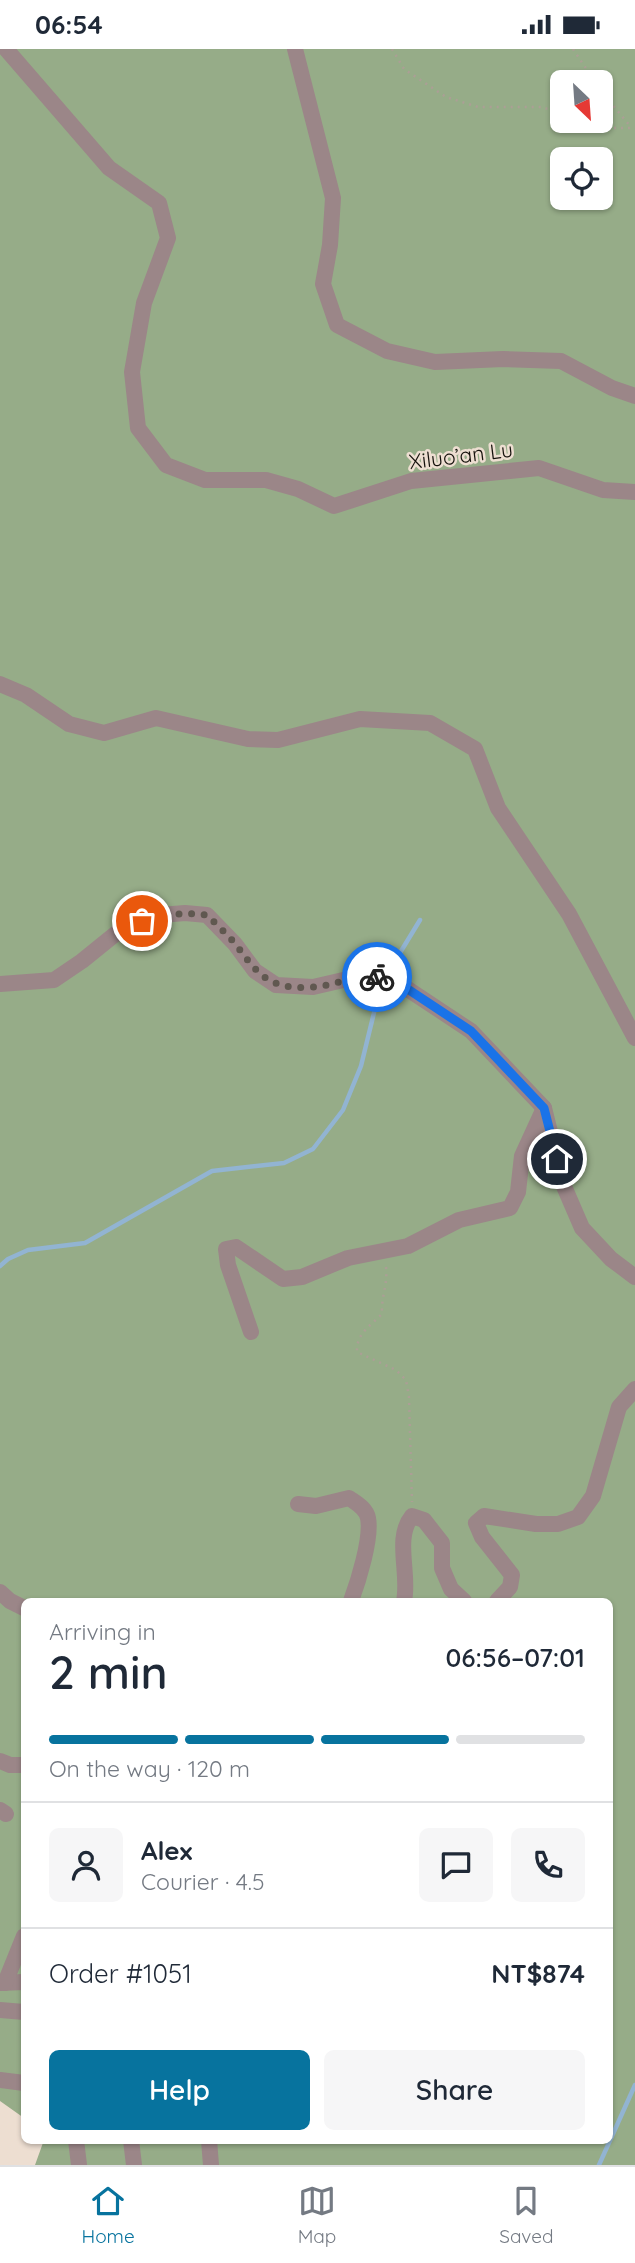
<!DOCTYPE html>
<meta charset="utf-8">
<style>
:root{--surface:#fff;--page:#f6f6f7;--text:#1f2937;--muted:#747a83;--line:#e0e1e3;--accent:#07739e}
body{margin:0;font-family:Quicksand,sans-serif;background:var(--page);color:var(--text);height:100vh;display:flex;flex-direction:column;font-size:26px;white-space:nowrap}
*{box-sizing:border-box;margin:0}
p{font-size:23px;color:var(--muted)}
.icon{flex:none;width:38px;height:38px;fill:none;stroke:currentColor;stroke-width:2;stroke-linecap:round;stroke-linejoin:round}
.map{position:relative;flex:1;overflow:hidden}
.sheet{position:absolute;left:21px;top:1549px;width:592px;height:546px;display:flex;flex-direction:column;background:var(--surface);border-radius:10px;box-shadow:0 2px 5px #0004}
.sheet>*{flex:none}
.needle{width:46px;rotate:155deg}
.fabs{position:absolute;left:550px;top:21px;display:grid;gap:14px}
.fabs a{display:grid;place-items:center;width:63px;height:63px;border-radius:10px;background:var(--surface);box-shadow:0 2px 5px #0004;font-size:35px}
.pin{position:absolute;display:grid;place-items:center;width:60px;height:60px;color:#fff;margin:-30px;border:4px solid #fff;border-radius:50%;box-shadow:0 2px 7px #0007}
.courier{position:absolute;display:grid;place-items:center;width:70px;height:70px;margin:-35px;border:5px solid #1a73e8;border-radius:50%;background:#fff;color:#222;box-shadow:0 2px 9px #0007}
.headline em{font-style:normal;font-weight:600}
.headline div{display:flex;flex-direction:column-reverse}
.headline{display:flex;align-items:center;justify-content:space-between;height:119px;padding:0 28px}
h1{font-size:46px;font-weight:600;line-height:52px}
.bar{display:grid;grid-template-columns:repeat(4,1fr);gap:10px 7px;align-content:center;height:84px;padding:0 28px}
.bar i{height:9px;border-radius:5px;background:var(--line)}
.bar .on{background:var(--accent)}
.bar p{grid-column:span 4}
.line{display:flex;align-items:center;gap:18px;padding:0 28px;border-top:2px solid var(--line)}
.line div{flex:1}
.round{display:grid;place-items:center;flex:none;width:74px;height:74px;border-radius:10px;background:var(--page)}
.cta{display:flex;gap:14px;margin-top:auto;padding:14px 28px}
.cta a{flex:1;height:80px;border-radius:10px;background:var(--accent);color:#fff;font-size:28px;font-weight:600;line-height:80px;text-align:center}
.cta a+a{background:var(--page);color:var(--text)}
.status{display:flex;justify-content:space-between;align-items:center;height:49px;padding:0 35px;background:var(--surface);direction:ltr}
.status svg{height:19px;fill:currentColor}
.tab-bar{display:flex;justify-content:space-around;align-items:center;height:98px;border-top:2px solid var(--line);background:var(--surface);font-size:19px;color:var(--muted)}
.tab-bar a{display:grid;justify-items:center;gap:4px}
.tab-bar .on{color:var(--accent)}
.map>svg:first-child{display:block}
</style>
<div class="status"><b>06:54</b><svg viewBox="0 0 49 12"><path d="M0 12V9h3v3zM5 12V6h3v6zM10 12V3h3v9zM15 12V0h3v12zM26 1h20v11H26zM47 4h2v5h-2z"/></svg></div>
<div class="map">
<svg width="635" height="2116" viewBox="0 0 635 2116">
<rect width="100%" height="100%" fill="#edded1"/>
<path fill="#96ac88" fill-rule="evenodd" d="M0 0H635V2116H35L44 2091H609V1552H24V2069L0 2052ZM562 33H600V72H562ZM562 110H600V149H562Z"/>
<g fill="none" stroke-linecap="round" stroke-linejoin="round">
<g stroke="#92b4d2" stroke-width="4.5">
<path d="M0 1217 8 1210 28 1201 85 1194 212 1122 284 1114 313 1100 343 1061 361 1017 381 935 420 871"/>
<path d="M599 2116 635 2036"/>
</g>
<g stroke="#ab9f95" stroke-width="2.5" stroke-dasharray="2 5" stroke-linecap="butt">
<path d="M392 0 404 20 446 48 478 58H541L562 64"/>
<path d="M573 0 595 33"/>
<path d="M600 41 631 78"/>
<path d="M587 72 610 79H635"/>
<path d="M386 1218C388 1236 381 1247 382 1265 370 1277 356 1285 357 1303L396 1321 406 1331 409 1348 412 1453"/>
</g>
<g stroke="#9b8688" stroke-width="16">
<path d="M6 0 109 119 159 154 168 189 144 254 132 323 138 379 166 416 205 431H266L298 440 334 457 411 432 539 419 603 441 635 443"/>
<path d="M295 0 333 149 330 196 323 235 337 276 387 302 435 313 503 310 561 312 612 339 635 347"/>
<path d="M0 635 26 646 69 675 104 684 156 669 248 690 278 691 360 670 430 674 475 700 498 759 569 865 635 989"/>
<path d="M0 935 54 931 82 912 124 878 161 866 185 864 207 866 235 895 255 922 276 936 313 938 365 926 394 931 471 982 544 1059 563 1135 582 1179 611 1210 635 1228"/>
<path d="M251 1283 228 1216 226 1200 236 1198 283 1230 302 1228 348 1209 408 1197 459 1171 510 1159 518 1143 522 1107 544 1059"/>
<path d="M298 1455 316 1457 349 1449C356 1454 366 1459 368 1469 372 1489 358 1533 351 1552"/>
<path d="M0 1543 10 1552 24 1559"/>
<path d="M404 1552C410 1525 394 1489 412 1467L424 1471 442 1494V1519L451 1540 464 1552"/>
<path d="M497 1552 510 1538 512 1526 482 1488 476 1474 484 1467 536 1475H558L578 1468 593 1447 619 1358 635 1340"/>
<path d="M0 1712 10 1716H24"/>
<path d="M0 1761 6 1765"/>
<path d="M0 1934 24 1933"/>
<path d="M5 1934 24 1887"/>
<path d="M0 1961 24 1963"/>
<path d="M0 2031 24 2034"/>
<path d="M76 2091 79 2116"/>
<path d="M131 2091 134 2116"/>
<path d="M209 2091 211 2116"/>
</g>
</g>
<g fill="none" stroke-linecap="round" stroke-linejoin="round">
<path stroke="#605850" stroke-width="7" stroke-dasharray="0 12.6" d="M142 872C164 865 184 863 207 866 217 876 228 886 237 897 260 928 271 941 313 938 335 937 355 925 377 928"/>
<path stroke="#1a73e8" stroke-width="9" d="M377 928 394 931 471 982 544 1059 557 1110"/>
</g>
<g text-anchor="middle" stroke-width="5" stroke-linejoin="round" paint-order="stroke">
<g font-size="21" fill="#14100b" stroke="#edded1">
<text transform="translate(461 407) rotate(-7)" y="7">Xiluo’an Lu</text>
</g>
</g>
</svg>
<div class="fabs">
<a><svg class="needle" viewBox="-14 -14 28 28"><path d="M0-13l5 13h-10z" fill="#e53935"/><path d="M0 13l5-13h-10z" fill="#747a83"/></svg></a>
<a><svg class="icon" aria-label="locate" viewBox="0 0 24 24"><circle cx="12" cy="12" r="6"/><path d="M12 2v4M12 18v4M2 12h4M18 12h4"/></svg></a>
</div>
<div class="pin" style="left:142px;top:872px;background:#ea580c"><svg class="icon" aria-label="bag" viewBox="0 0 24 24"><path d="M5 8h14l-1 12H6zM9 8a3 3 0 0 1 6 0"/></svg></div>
<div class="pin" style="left:557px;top:1110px;background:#1f2937"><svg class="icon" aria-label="home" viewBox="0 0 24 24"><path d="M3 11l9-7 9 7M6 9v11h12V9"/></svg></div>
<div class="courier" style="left:377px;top:928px"><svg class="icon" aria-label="bike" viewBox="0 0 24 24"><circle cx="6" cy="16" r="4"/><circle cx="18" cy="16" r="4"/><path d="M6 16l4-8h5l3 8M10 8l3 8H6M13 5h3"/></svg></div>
<section class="sheet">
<div class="headline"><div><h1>2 min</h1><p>Arriving in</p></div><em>06:56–07:01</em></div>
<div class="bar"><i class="on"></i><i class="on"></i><i class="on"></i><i></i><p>On the way · 120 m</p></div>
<div class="line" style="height:126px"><a class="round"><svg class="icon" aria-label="person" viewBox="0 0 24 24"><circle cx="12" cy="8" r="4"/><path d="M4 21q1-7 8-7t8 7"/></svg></a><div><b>Alex</b><p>Courier · 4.5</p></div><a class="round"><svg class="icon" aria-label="chat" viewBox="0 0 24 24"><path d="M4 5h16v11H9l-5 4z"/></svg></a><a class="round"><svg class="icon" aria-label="phone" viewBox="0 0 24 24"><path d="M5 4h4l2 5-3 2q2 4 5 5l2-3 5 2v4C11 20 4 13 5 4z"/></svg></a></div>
<div class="line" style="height:91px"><div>Order #1051</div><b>NT$874</b></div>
<div class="cta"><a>Help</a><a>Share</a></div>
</section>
</div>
<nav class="tab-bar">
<a class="on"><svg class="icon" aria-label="home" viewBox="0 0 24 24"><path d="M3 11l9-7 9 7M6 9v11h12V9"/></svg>Home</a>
<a><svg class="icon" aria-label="map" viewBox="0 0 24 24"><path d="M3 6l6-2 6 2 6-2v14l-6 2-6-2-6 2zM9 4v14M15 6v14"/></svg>Map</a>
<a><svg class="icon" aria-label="saved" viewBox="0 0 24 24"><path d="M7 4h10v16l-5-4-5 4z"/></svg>Saved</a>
</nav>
